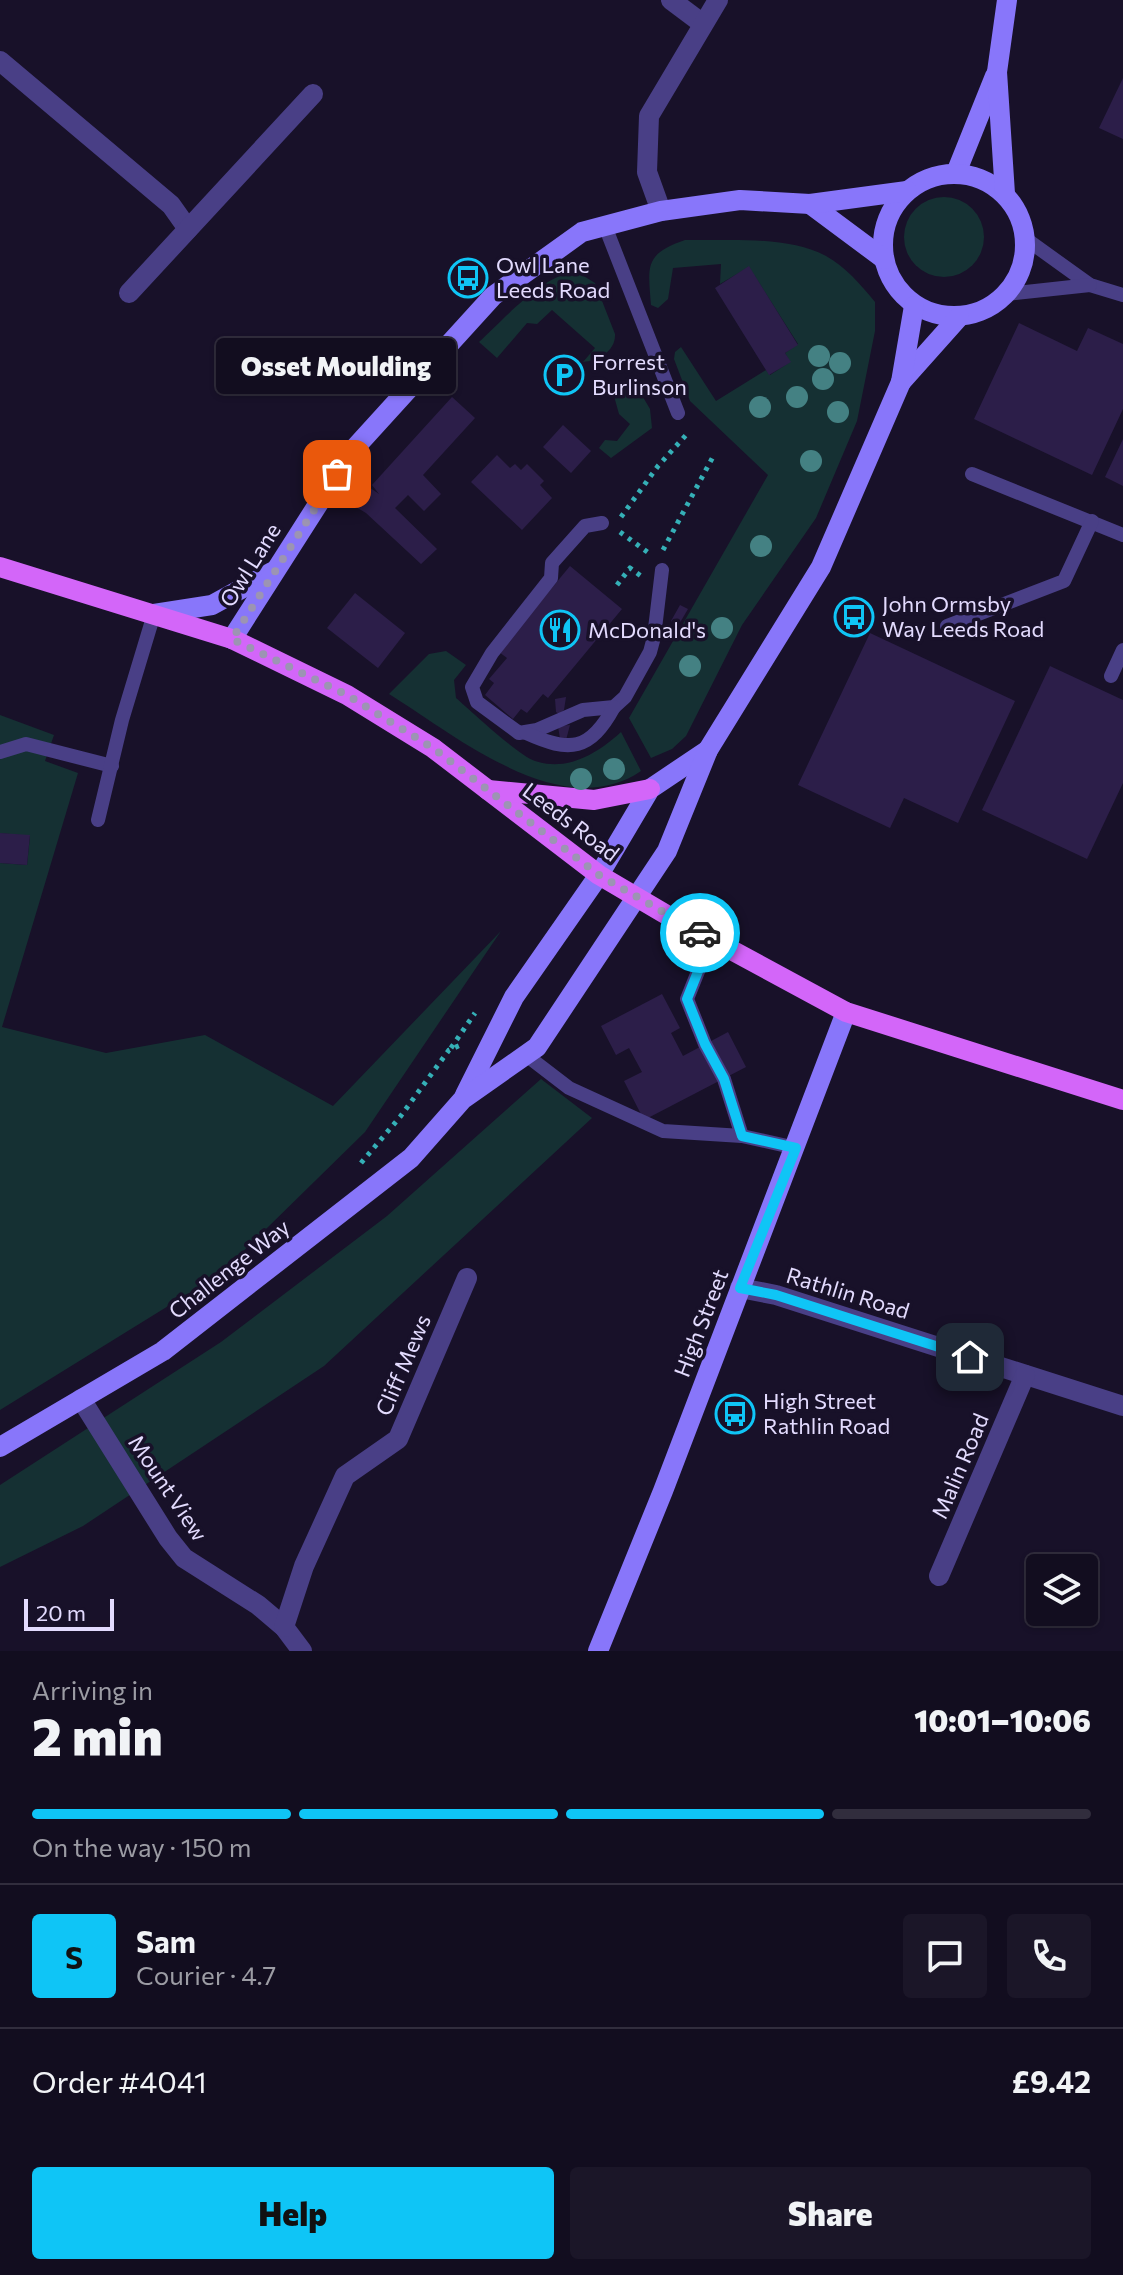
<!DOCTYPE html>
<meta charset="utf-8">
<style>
:root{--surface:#120d1f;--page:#1b1628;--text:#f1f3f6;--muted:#9c9ca4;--line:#312d3d;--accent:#0fc5f6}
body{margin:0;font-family:Commissioner,sans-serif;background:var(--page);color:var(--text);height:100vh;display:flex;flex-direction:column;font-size:30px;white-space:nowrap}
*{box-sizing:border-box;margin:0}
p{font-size:26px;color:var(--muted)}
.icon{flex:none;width:44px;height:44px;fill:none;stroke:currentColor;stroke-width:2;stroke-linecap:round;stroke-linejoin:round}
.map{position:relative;height:1651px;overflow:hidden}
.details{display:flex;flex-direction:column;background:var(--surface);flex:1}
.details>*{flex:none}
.fabs{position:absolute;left:1026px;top:1554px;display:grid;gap:16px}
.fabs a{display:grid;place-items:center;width:72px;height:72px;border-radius:8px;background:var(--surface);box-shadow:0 2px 6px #0004,0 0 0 2px var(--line);font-size:40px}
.scale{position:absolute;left:24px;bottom:20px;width:90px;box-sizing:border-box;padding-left:8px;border:4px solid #e3dbfe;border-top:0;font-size:22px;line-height:28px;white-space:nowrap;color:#e3dbfe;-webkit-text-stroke:6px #181129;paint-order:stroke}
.pin{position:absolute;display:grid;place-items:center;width:68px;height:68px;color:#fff;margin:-34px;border-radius:16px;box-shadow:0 4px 12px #0006}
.courier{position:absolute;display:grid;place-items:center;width:80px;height:80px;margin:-40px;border:6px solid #0fc5f6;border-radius:50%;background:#fff;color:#222;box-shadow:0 2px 10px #0007}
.bubble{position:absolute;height:56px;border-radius:8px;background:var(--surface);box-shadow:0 2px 6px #0004,0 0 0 2px var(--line);font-size:26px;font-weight:800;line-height:56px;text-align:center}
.head em{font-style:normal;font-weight:800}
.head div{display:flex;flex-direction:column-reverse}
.head{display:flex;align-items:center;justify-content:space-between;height:136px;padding:0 32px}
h1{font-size:52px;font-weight:800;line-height:60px}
.bar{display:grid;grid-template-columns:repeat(4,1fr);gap:12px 8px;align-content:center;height:96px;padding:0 32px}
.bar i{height:10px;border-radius:6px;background:var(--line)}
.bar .current{background:var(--accent)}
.bar p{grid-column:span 4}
.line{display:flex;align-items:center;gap:20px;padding:0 32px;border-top:2px solid var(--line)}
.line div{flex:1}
.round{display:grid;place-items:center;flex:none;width:84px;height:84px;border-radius:8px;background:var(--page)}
.button{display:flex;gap:16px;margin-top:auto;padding:16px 32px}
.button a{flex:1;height:92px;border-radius:8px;background:var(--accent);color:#111;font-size:32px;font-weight:800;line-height:92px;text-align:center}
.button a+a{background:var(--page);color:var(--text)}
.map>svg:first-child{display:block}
</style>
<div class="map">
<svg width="1123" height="1651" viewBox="0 0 1123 1651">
<rect width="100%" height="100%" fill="#181129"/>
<g fill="#153033">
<circle cx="944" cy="237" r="40"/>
<path d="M685 240C728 241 787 235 826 256 846 267 861 285 875 302V331L857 421 816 518 742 625 686 736 672 749 651 758 629 718 768 475 690 401 674 359 675 352 681 347 716 401 766 370 770 375 790 362 785 353 798 344 749 267 720 284 721 264 673 268 668 299 658 308 651 305C648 266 644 254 685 240Z"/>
<path d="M570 273 582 275 595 283 615 334C616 351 598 361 583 362L595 348 552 310 537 324 527 323 497 358 479 342C502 321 540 278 570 273Z"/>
<path d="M629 385 637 387 650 409 652 428 611 458 599 448 605 440 617 441 630 424 619 414 614 396 621 388Z"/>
<path d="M446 651 466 665 454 680 456 698C472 712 519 756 535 761 568 772 598 753 621 732L641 771C562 825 455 735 389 694L429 654Z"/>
<path d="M0 715 54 735 45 761 78 773 2 1027 106 1053 205 1035 333 1106 501 931 365 1132 220 1274 0 1410V863L27 865 30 836 0 833Z"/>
<path d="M541 1079 592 1118 324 1366 83 1526 0 1567V1485L221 1342 387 1216Z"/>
</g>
<g fill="#2c1e49">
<path d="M1123 78V139L1099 128Z"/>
<path d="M749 266 798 345 785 353 791 362 769 375 715 288Z"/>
<path d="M1019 323 1077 351 1088 328 1123 344V409L1092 475 974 419Z"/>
<path d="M452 397 475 418 423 475 441 494 424 511 408 495 395 508 437 549 421 564 366 513 346 501 360 481 379 494 372 485Z"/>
<path d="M563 425 591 451 571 473 543 447Z"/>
<path d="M1123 439V486L1105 477Z"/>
<path d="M497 455 510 468 515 464 521 470 527 464 544 481 540 485 552 498 522 530 471 482Z"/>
<path d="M570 566 622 609 548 698 543 694 527 713 521 709 513 719 485 695 494 683 489 679 507 658 499 652Z"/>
<path d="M355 593 405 633 378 668 327 628Z"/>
<path d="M680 605 688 609 678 626 671 621Z"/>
<path d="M870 633 1015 701 958 823 904 798 890 828 798 785Z"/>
<path d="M1050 666 1123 700V783L1087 859 982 810Z"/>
<path d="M566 697 564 710 559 714 556 712 555 699Z"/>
<path d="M570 725 566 740 560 739 558 726Z"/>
<path d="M0 833 30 835 27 865 0 863Z"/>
<path d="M662 994 680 1028 671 1033 683 1056 728 1032 746 1067 644 1120 624 1081 642 1072 629 1048 616 1055 601 1026Z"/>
</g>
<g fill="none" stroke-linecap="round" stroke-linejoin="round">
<g stroke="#35b0b7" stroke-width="5" stroke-dasharray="4 6" stroke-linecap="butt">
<path d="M621 517 658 466 687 434"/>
<path d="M620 532 650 554"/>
<path d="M663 550 715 453"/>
<path d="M617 585 630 568 641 576"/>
<path d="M451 1048 475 1013"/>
<path d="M361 1163 400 1117 449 1050 463 1044"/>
</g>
<g stroke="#493f86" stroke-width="14">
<path d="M605 226 678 413"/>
<path d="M1026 239 1090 285 1123 295"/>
<path d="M1007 294 1090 285"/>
<path d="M972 474 1123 535"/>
<path d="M602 523 585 526 552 563 551 578 492 653 472 687 477 702 519 733 537 730 583 710 614 707 625 697 650 652 654 637 662 570"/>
<path d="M947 626 1064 581 1092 521"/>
<path d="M1111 676 1123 650"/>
<path d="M526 733C570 753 590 751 614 707"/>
<path d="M0 752 26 744 112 766"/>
<path d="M98 820 122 720 154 614"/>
<path d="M711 939 687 999 705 1044 724 1079 742 1136"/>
<path d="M526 1055 569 1088 663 1131 742 1136 796 1148"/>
</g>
<g stroke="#493f86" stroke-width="20">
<path d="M671 0 703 24"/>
<path d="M0 61 171 205 188 229"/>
<path d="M661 211 647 172 649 116 718 0"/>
<path d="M129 293 313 94"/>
<path d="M740 1288 776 1295 1123 1406"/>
<path d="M81 1399 168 1538 184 1558 258 1605 284 1627 302 1651"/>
<path d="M939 1576 1025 1375"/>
<path d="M284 1627 304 1566 345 1476 398 1439 467 1278"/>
</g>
<g stroke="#8876fa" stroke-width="20">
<path d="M956 173 995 76"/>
<circle cx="954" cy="245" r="71"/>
<path d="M1005 194 997 72 1007 0"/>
<path d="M810 204 884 259"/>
<path d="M901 382 959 317"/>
<path d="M154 614 212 605 272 572"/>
<path d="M232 639 352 451 493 296 582 232 661 211 740 200 810 204 907 191"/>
<path d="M465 1095 514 997 599 875 650 789 708 750"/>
<path d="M0 1447 163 1351 411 1158 463 1099 537 1047 667 851 708 750 821 567 901 382 914 306"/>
<path d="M598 1651 663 1491 846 1012"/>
</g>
<g stroke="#d366f9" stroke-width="20">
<path d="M0 567 232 639 347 695 433 748 599 875 672 918 846 1012 1123 1100"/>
<path d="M488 790 594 800 650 789"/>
</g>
</g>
<g fill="#448183">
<circle cx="819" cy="356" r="11"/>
<circle cx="840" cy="363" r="11"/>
<circle cx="823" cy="379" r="11"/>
<circle cx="797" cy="397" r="11"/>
<circle cx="760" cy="407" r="11"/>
<circle cx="838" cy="412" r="11"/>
<circle cx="811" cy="461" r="11"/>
<circle cx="761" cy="546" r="11"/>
<circle cx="722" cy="628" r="11"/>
<circle cx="690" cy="666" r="11"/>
<circle cx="614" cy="769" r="11"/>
<circle cx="581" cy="779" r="11"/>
</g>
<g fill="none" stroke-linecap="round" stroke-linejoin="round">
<path stroke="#9c94b3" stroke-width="8" stroke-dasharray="0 14.4" d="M337 474 232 639 347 695 433 748 599 875 700 933"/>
<path stroke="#0fc5f6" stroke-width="10" d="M700 933 711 939 687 999 705 1044 724 1079 742 1136 796 1148 740 1288 776 1295 970 1357"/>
</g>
<defs>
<g id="bus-ring" transform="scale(2)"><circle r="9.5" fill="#181129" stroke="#0fc5f6" stroke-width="1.5"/><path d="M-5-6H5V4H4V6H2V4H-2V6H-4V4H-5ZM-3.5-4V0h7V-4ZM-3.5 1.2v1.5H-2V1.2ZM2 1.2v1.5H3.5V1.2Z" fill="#0fc5f6"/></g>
<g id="parking-ring" transform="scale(2)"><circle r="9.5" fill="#181129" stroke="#0fc5f6" stroke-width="1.5"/><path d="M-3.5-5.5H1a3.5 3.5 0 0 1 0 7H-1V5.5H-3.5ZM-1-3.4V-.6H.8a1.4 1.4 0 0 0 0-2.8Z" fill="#0fc5f6"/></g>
<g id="restaurant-ring" transform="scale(2)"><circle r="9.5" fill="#181129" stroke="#0fc5f6" stroke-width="1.5"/><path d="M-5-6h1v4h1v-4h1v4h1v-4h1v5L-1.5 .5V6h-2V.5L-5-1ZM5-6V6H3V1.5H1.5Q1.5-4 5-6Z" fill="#0fc5f6"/></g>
</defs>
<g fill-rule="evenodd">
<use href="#bus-ring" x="468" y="278"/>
<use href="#parking-ring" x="564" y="375"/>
<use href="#bus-ring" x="854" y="617"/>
<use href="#restaurant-ring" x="560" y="630"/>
<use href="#bus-ring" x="735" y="1414"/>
</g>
<g text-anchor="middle" stroke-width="7" stroke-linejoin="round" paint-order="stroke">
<g font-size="22" fill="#e3dbfe" stroke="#181129" text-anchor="start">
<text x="496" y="273">Owl Lane<tspan x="496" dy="25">Leeds Road</tspan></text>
<text x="592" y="370">Forrest<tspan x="592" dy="25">Burlinson</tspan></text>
<text x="882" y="612">John Ormsby<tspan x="882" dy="25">Way Leeds Road</tspan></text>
<text x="588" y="638">McDonald's</text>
<text x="763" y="1409">High Street<tspan x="763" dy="25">Rathlin Road</tspan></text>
</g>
<g font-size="22" fill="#e3dbfe" stroke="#181129">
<text transform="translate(250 565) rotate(-58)" y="8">Owl Lane</text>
<text transform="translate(571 822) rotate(37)" y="8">Leeds Road</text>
<text transform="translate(229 1269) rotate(-38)" y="8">Challenge Way</text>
<text transform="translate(848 1293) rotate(17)" y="8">Rathlin Road</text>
<text transform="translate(701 1323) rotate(-69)" y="8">High Street</text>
<text transform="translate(403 1365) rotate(-67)" y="8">Cliff Mews</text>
<text transform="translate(960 1466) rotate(-67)" y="8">Malin Road</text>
<text transform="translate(168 1488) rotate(56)" y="8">Mount View</text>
</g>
</g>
</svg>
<div class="fabs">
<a><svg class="icon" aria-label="layers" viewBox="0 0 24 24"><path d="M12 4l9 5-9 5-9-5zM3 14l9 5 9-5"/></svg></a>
</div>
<div class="scale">20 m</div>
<div class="pin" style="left:337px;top:474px;background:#ea580c"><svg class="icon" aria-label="bag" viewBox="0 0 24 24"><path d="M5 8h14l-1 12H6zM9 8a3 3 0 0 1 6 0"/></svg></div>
<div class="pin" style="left:970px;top:1357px;background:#1f2937"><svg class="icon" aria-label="home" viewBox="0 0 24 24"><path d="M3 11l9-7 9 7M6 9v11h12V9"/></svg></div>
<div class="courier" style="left:700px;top:933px"><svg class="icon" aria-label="car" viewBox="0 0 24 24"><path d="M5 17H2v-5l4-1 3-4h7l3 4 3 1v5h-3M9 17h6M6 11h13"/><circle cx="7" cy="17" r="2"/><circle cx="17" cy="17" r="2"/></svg></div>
<div class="bubble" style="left:216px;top:338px;width:240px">Osset Moulding</div>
</div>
<section class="details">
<div class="head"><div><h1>2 min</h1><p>Arriving in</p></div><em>10:01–10:06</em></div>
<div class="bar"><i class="current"></i><i class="current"></i><i class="current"></i><i></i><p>On the way · 150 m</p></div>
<div class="line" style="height:144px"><b class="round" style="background:var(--accent);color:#111">S</b><div><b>Sam</b><p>Courier · 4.7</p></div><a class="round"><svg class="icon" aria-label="chat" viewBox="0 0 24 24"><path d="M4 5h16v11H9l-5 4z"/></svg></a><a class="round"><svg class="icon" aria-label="phone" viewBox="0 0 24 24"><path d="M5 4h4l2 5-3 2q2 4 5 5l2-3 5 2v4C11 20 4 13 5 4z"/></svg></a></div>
<div class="line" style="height:104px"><div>Order #4041</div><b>£9.42</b></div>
<div class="button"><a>Help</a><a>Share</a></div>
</section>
